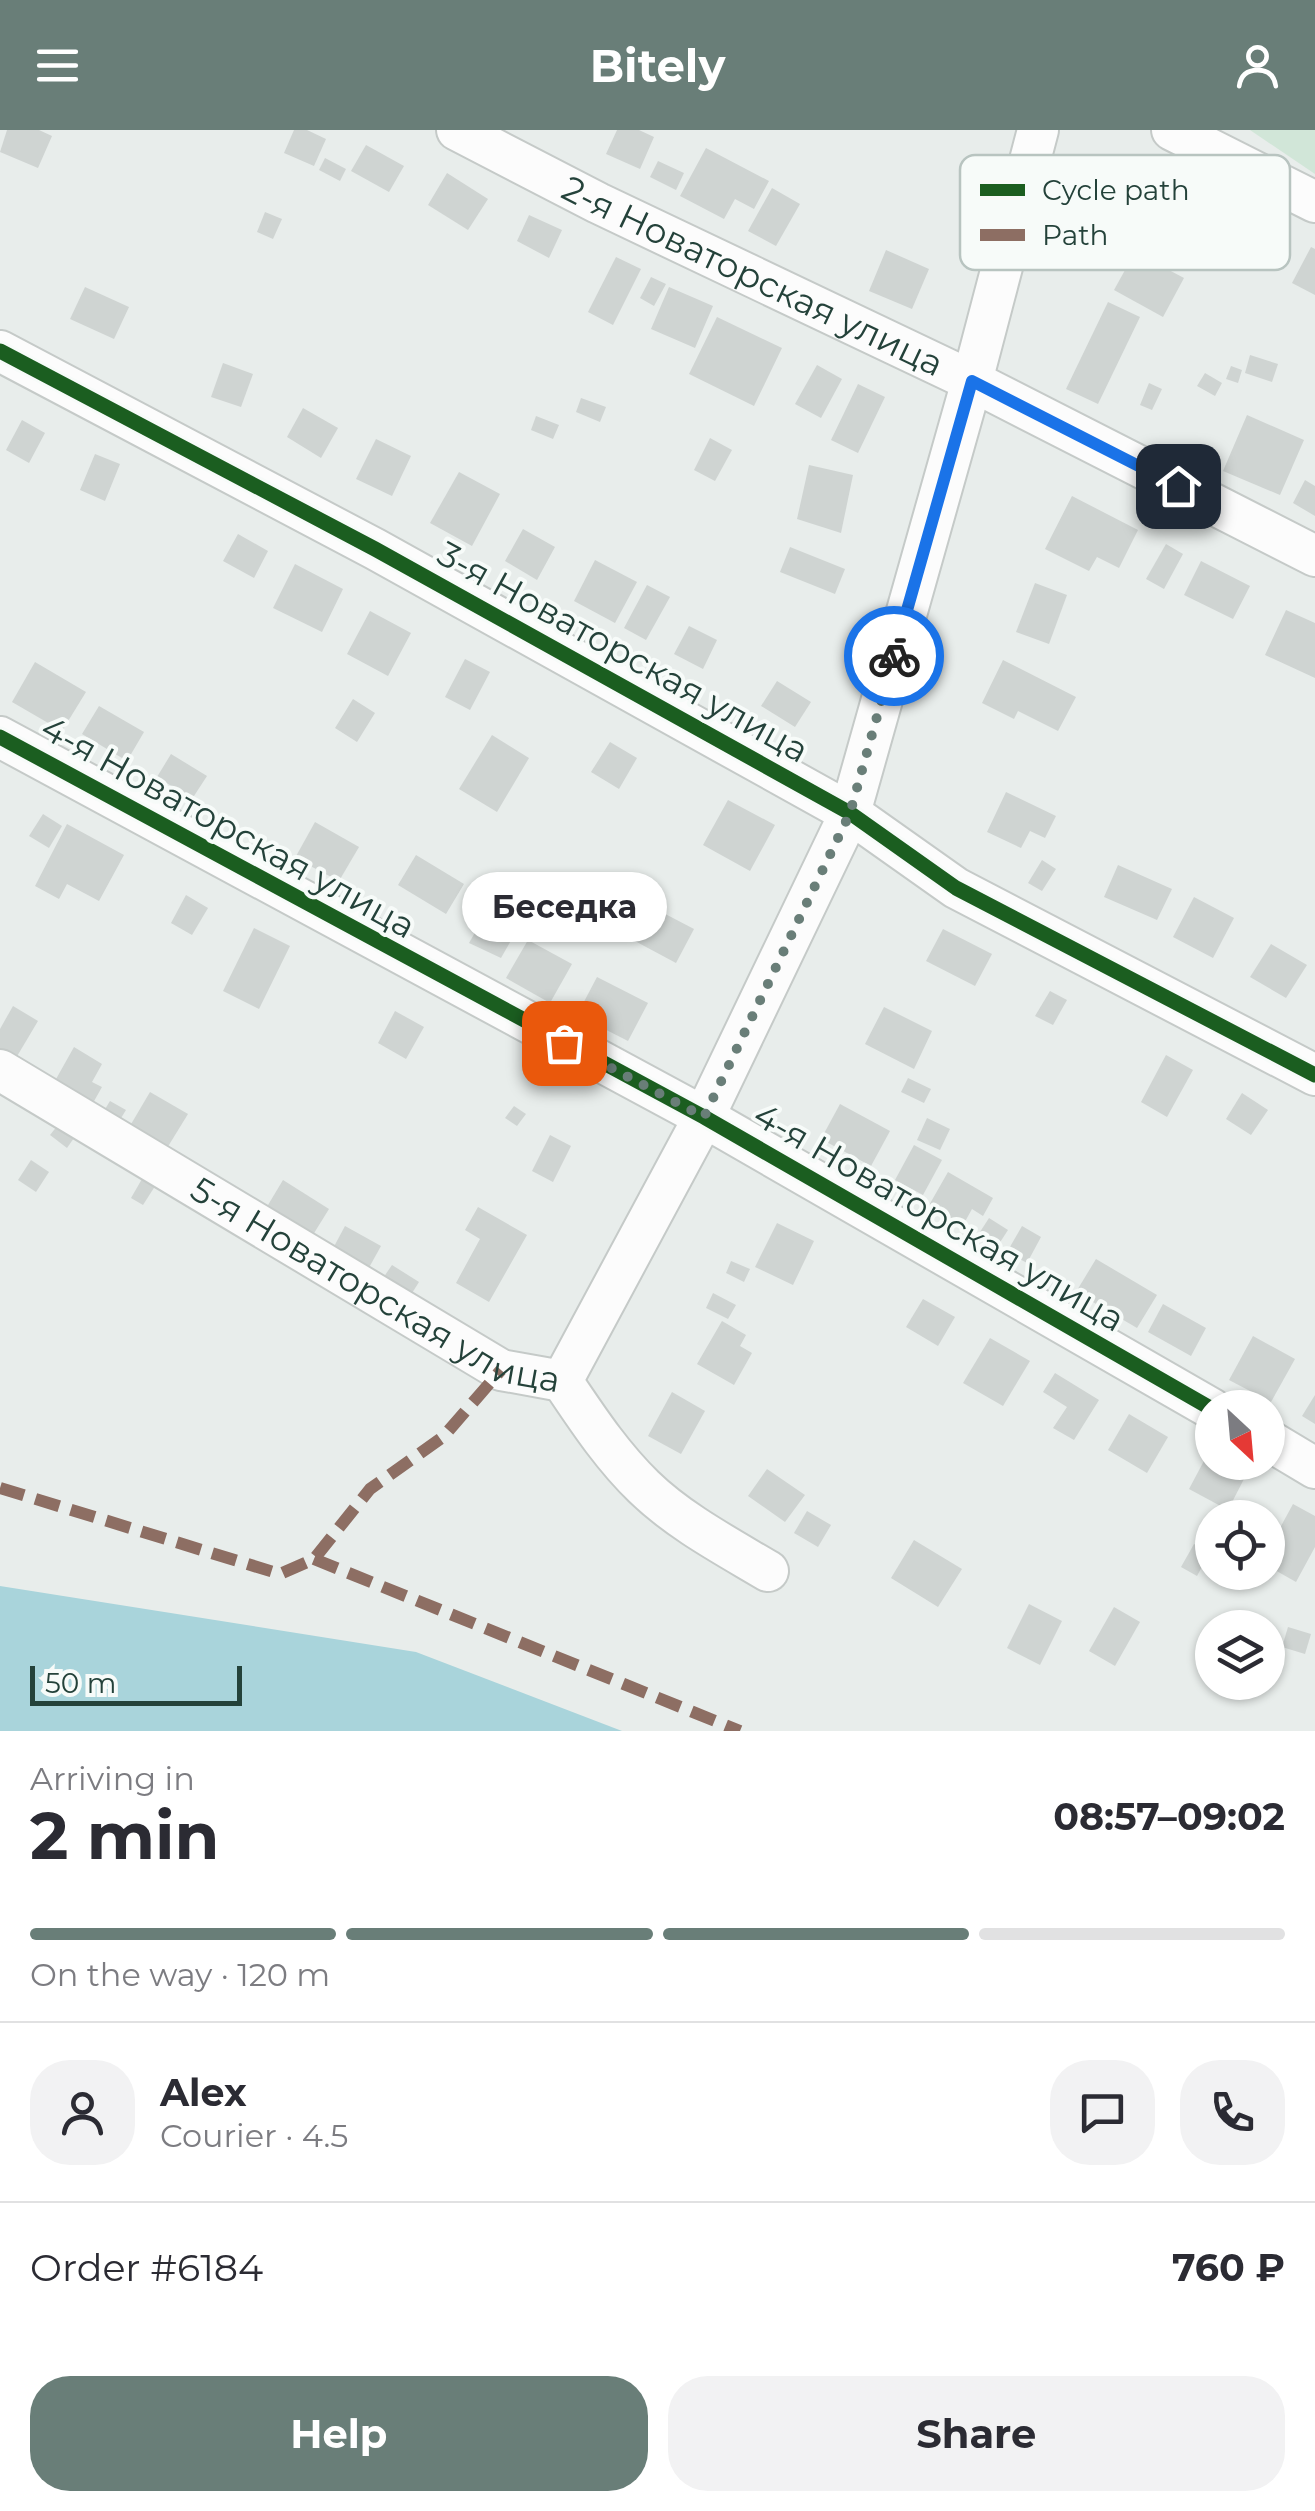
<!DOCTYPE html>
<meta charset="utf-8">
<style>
:root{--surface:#fff;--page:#f2f2f3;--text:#2b2b33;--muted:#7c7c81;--line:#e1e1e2;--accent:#697e78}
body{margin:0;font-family:Montserrat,sans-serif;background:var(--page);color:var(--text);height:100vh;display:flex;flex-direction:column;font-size:38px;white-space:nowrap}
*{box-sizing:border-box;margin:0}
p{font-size:32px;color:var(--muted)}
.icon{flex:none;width:55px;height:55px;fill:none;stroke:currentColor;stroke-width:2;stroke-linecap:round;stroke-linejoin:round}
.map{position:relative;height:1601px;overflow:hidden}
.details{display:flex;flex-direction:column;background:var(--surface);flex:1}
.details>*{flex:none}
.needle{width:65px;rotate:154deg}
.tools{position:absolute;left:1195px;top:1260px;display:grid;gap:20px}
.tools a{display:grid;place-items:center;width:90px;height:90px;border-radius:50%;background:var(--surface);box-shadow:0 2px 8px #0004;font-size:50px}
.scale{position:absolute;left:30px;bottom:25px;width:212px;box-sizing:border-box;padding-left:10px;border:5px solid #24423a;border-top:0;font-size:28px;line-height:35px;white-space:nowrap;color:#24423a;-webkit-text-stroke:8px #f7fbf9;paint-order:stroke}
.pin{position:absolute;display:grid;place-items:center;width:85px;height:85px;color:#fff;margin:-42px;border-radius:20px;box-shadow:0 5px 15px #0006}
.courier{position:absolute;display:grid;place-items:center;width:100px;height:100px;margin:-50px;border:8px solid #1a73e8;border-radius:50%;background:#fff;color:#222;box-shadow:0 2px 12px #0007}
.bubble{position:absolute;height:70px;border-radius:35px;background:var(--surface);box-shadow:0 2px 8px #0004;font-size:32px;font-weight:700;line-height:70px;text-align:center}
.overview em{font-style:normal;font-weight:700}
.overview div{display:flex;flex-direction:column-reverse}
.overview{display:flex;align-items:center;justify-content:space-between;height:170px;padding:0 30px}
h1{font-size:65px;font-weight:700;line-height:75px}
.bar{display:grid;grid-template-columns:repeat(4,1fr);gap:15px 10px;align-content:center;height:120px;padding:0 30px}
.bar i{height:12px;border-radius:8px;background:var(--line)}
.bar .active{background:var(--accent)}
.bar p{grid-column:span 4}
.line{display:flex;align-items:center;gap:25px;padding:0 30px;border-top:2px solid var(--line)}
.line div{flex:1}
.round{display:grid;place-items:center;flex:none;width:105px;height:105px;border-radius:40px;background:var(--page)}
.cta{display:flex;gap:20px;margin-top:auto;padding:20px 30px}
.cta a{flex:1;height:115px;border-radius:40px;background:var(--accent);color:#fff;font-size:40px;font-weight:700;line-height:115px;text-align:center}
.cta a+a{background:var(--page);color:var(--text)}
header{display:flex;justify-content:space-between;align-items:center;height:130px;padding:0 30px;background:var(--accent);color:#fff;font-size:45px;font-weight:700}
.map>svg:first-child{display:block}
</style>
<header><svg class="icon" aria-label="menu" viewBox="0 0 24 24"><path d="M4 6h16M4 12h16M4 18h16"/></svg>Bitely<svg class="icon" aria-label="person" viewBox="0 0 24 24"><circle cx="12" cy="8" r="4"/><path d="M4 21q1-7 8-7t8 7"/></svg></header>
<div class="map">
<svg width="1315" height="1601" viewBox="0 0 1315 1601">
<rect width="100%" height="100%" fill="#e8edeb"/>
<path fill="#d1e6d8" d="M1250 0H1315V44Z"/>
<path fill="#a9d4db" d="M0 1456 416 1522 622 1601H0Z"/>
<g fill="#cfd4d2">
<path d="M7 0H39L52 6 38 38 0 22Z"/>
<path d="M294 0H307L326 9 314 36 284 23Z"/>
<path d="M617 0H639L654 7 640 39 606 24Z"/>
<path d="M366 15 404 36 389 62 351 41Z"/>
<path d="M706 18 769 51 754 79 735 69 724 89 680 66Z"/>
<path d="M325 28 346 39 340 51 319 40Z"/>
<path d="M658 31 684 43 676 60 650 47Z"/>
<path d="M447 43 488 69 468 100 428 75Z"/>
<path d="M772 58 800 74 776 116 748 101Z"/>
<path d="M265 82 282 89 273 109 257 102Z"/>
<path d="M529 85 562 100 549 128 517 111Z"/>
<path d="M1311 117 1315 119V165L1292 153Z"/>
<path d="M886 120 929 139 912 179 869 161Z"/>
<path d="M1135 122 1184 148 1163 187 1114 160Z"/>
<path d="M616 127 641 139 613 195 588 182Z"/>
<path d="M651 147 666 154 654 176 640 168Z"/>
<path d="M85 157 129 177 114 209 70 189Z"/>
<path d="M669 157 713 176 695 218 651 199Z"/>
<path d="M1108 172 1140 187 1098 274 1066 259Z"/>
<path d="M717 187 782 218 754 276 689 244Z"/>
<path d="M1250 225 1278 234 1272 252 1245 243Z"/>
<path d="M223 233 253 244 241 277 211 267Z"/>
<path d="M817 235 842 249 821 288 795 274Z"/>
<path d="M1231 236 1242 240 1238 253 1226 249Z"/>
<path d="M1205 243 1222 253 1215 266 1197 256Z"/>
<path d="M1149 253 1162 259 1152 280 1140 275Z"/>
<path d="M858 254 885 267 858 323 831 310Z"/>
<path d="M581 268 606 277 600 292 576 282Z"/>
<path d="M303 278 338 298 321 328 287 307Z"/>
<path d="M1247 285 1304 310 1280 365 1223 341Z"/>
<path d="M536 286 559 295 553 309 531 300Z"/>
<path d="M22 290 45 303 29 333 6 320Z"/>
<path d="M710 308 732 320 715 351 694 340Z"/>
<path d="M376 309 411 326 392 366 356 349Z"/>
<path d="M95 324 120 334 105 371 80 360Z"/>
<path d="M809 335 853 345 841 403 797 389Z"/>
<path d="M459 342 500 364 472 416 430 393Z"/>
<path d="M1305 350 1315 356V386L1293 373Z"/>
<path d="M1072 366 1138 400 1119 438 1097 427 1089 441 1045 419Z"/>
<path d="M523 399 555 417 537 450 505 431Z"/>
<path d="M238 404 268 421 254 448 223 431Z"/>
<path d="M1166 414 1183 424 1164 459 1146 449Z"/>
<path d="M790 417 845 439 835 464 780 442Z"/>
<path d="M595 430 637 452 615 493 574 471Z"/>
<path d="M1201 431 1250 456 1233 489 1184 465Z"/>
<path d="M295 434 343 459 322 502 273 478Z"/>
<path d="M1035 453 1067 465 1049 514 1016 502Z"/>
<path d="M647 455 670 467 646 510 624 498Z"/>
<path d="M1286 480 1315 493V548L1265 525Z"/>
<path d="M370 481 411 503 388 546 347 524Z"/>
<path d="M689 496 717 510 703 539 674 524Z"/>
<path d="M465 529 490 542 470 580 445 567Z"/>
<path d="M1003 530 1076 567 1058 601 1018 581 1014 589 982 573Z"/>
<path d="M35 532 86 562 62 601 12 572Z"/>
<path d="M777 551 811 572 795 597 761 576Z"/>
<path d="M353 569 375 583 357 612 335 598Z"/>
<path d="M99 576 144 602 127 631 82 604Z"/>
<path d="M492 605 529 628 497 682 459 659Z"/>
<path d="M610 612 637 628 619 659 591 642Z"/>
<path d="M171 624 207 646 192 669 157 647Z"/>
<path d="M1006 662 1056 686 1045 708 1030 701 1021 718 987 702Z"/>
<path d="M728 670 775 695 750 741 703 715Z"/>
<path d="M43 684 62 696 49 718 29 706Z"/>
<path d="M315 692 359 717 339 751 295 728Z"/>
<path d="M67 694 124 725 99 771 67 754 59 769 35 756Z"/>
<path d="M416 725 464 754 446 784 398 755Z"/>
<path d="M1042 730 1056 739 1042 761 1028 753Z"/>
<path d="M1118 735 1172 759 1157 790 1104 767Z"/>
<path d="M186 765 208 778 192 805 171 793Z"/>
<path d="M1194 767 1234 788 1213 828 1173 807Z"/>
<path d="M493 771 524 788 501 828 469 813Z"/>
<path d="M650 776 694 799 676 833 633 810Z"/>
<path d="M254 798 290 816 259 879 223 861Z"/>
<path d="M943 799 992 824 975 856 926 831Z"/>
<path d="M528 810 572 834 550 873 506 848Z"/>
<path d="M1271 814 1307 835 1286 868 1250 847Z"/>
<path d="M597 847 648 873 628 911 577 885Z"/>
<path d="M1050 861 1067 870 1053 895 1035 886Z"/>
<path d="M13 876 38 891 13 933 0 925V899Z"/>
<path d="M884 877 932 901 914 939 865 914Z"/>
<path d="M395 881 424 897 406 929 378 913Z"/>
<path d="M74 917 102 934 92 952 102 957 89 980 51 958Z"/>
<path d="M1166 925 1193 940 1167 987 1141 972Z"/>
<path d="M908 948 931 959 924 973 901 962Z"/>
<path d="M150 962 188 984 164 1023 127 1001Z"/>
<path d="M1242 963 1268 980 1251 1005 1226 989Z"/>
<path d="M110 971 126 980 118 993 102 984Z"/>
<path d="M840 974 890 1001 871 1036 821 1009Z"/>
<path d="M514 976 526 984 517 996 505 988Z"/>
<path d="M927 988 950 999 940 1020 917 1010Z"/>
<path d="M58 995 74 1008 67 1018 50 1005Z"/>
<path d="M550 1005 571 1016 553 1052 532 1041Z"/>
<path d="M914 1015 942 1030 923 1065 895 1050Z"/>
<path d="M31 1030 49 1042 36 1062 18 1050Z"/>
<path d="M146 1042 159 1050 143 1075 131 1068Z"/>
<path d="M948 1042 993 1068 983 1086 972 1079 962 1097 928 1077Z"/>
<path d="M283 1050 329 1079 311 1108 265 1080Z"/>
<path d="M478 1077 527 1105 489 1172 456 1153 480 1109 465 1100Z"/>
<path d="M989 1088 1008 1100 997 1117 978 1105Z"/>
<path d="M777 1093 814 1111 793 1155 755 1137Z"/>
<path d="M345 1096 381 1116 366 1143 330 1124Z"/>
<path d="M1022 1096 1041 1107 1027 1133 1007 1122Z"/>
<path d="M1096 1129 1157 1165 1137 1198 1076 1162Z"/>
<path d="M731 1131 750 1139 744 1152 726 1143Z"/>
<path d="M392 1135 419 1152 407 1171 379 1154Z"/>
<path d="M713 1163 736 1175 728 1189 706 1178Z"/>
<path d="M923 1169 955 1187 938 1216 906 1197Z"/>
<path d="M1163 1174 1206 1198 1191 1226 1148 1202Z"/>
<path d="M722 1191 746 1205 740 1216 752 1223 734 1255 697 1234Z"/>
<path d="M1253 1206 1295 1229 1271 1272 1229 1250Z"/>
<path d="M990 1208 1030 1231 1003 1276 963 1253Z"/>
<path d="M1055 1243 1099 1270 1074 1310 1053 1298 1067 1277 1043 1262Z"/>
<path d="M672 1262 705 1281 681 1324 648 1306Z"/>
<path d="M1315 1265V1294L1302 1286Z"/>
<path d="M1129 1284 1168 1307 1147 1343 1108 1320Z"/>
<path d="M1206 1327 1245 1347 1228 1380 1189 1359Z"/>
<path d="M767 1339 805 1365 785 1392 748 1366Z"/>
<path d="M1293 1374 1315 1386V1417L1296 1452 1268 1436V1420Z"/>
<path d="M807 1381 831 1395 818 1417 794 1403Z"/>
<path d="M914 1410 962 1439 938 1477 891 1448Z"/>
<path d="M1194 1414 1210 1422 1197 1446 1181 1437Z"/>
<path d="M1029 1474 1062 1491 1040 1535 1007 1518Z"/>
<path d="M1114 1477 1140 1492 1115 1536 1089 1521Z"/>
<path d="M1288 1497 1311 1504 1305 1524 1282 1517Z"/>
</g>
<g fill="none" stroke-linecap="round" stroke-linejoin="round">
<g stroke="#c5cac8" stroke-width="44">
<g id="minor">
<path id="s1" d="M457 0 598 73 972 251 1315 426"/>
<path d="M1172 0 1315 72"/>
<path d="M0 221 375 419 850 683 956 758 1315 945"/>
<path d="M0 607 704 987 1212 1279"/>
<path id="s2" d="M0 940 501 1240 562 1251C587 1288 611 1325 644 1357 679 1391 726 1416 768 1441"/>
<path d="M562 1251 704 987 850 683 972 251 1038 0"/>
<path d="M1268 1310 1315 1338"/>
</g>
</g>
<use href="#minor" stroke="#fcfcfc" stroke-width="40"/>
<g stroke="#8d6e63" stroke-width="12" stroke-dasharray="25 12" stroke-linecap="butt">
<path d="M0 1358 280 1444 314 1429 370 1359 443 1307 501 1240"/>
<path d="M314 1429 740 1601"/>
</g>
<g stroke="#f7fbf9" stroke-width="21">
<g id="cycleway">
<path d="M0 221 375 419 850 683 956 758 1315 945"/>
<path d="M0 607 704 987 1212 1279"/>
</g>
</g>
<use href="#cycleway" stroke="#1b5e20" stroke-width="15"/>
</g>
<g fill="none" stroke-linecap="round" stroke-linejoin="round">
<path stroke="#697e78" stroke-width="10" stroke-dasharray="0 18" d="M564 913 704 987 850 683 894 526"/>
<path stroke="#1a73e8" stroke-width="12" d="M894 526 972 251 1178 356"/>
</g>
<g text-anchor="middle" stroke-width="8" stroke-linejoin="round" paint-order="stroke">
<g font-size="35" fill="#24423a" stroke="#f7fbf9">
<text dy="12" stroke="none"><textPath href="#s1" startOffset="330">2-я Новаторская улица</textPath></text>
<text transform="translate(623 522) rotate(29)" y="12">3-я Новаторская улица</text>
<text transform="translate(228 697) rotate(29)" y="12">4-я Новаторская улица</text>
<text transform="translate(939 1087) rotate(30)" y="12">4-я Новаторская улица</text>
<text dy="12" stroke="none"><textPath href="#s2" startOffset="435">5-я Новаторская улица</textPath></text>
</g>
</g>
<rect x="960" y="25" width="330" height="115" rx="15" fill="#f7fbf9" stroke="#b8c4c0" stroke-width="2.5"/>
<rect x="980" y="54" width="45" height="12" fill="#1b5e20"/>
<rect x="980" y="99" width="45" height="12" fill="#8d6e63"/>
<g font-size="28" fill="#24423a">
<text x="1042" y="70">Cycle path</text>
<text x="1042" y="115">Path</text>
</g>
</svg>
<div class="tools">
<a><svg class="needle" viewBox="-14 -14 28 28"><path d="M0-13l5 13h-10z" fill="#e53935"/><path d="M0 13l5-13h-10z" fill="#7c7c81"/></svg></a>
<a><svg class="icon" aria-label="locate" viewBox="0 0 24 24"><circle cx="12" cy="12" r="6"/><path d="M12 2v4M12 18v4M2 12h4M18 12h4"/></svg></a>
<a><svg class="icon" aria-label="layers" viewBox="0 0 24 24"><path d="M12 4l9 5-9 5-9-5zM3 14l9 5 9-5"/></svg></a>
</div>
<div class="scale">50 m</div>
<div class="pin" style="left:564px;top:913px;background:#ea580c"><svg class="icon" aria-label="bag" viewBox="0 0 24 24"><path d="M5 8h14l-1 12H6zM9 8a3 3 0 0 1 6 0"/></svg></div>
<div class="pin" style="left:1178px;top:356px;background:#1f2937"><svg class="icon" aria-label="home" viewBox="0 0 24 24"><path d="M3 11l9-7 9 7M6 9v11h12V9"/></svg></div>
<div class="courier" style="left:894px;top:526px"><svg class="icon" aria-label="bike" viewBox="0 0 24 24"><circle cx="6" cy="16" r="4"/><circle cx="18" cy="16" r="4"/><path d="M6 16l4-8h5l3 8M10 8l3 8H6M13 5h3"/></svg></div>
<div class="bubble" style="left:462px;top:742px;width:205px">Беседка</div>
</div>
<section class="details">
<div class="overview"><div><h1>2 min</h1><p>Arriving in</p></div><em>08:57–09:02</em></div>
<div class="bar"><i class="active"></i><i class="active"></i><i class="active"></i><i></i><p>On the way · 120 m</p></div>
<div class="line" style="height:180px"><a class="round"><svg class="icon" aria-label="person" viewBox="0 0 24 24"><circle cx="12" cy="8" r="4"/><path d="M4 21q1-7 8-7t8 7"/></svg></a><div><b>Alex</b><p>Courier · 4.5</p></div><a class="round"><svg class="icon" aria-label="chat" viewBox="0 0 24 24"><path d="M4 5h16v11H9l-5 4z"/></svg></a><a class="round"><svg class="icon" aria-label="phone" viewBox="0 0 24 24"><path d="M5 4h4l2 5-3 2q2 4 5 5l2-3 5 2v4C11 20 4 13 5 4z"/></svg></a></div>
<div class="line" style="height:130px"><div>Order #6184</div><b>760 ₽</b></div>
<div class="cta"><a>Help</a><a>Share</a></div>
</section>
